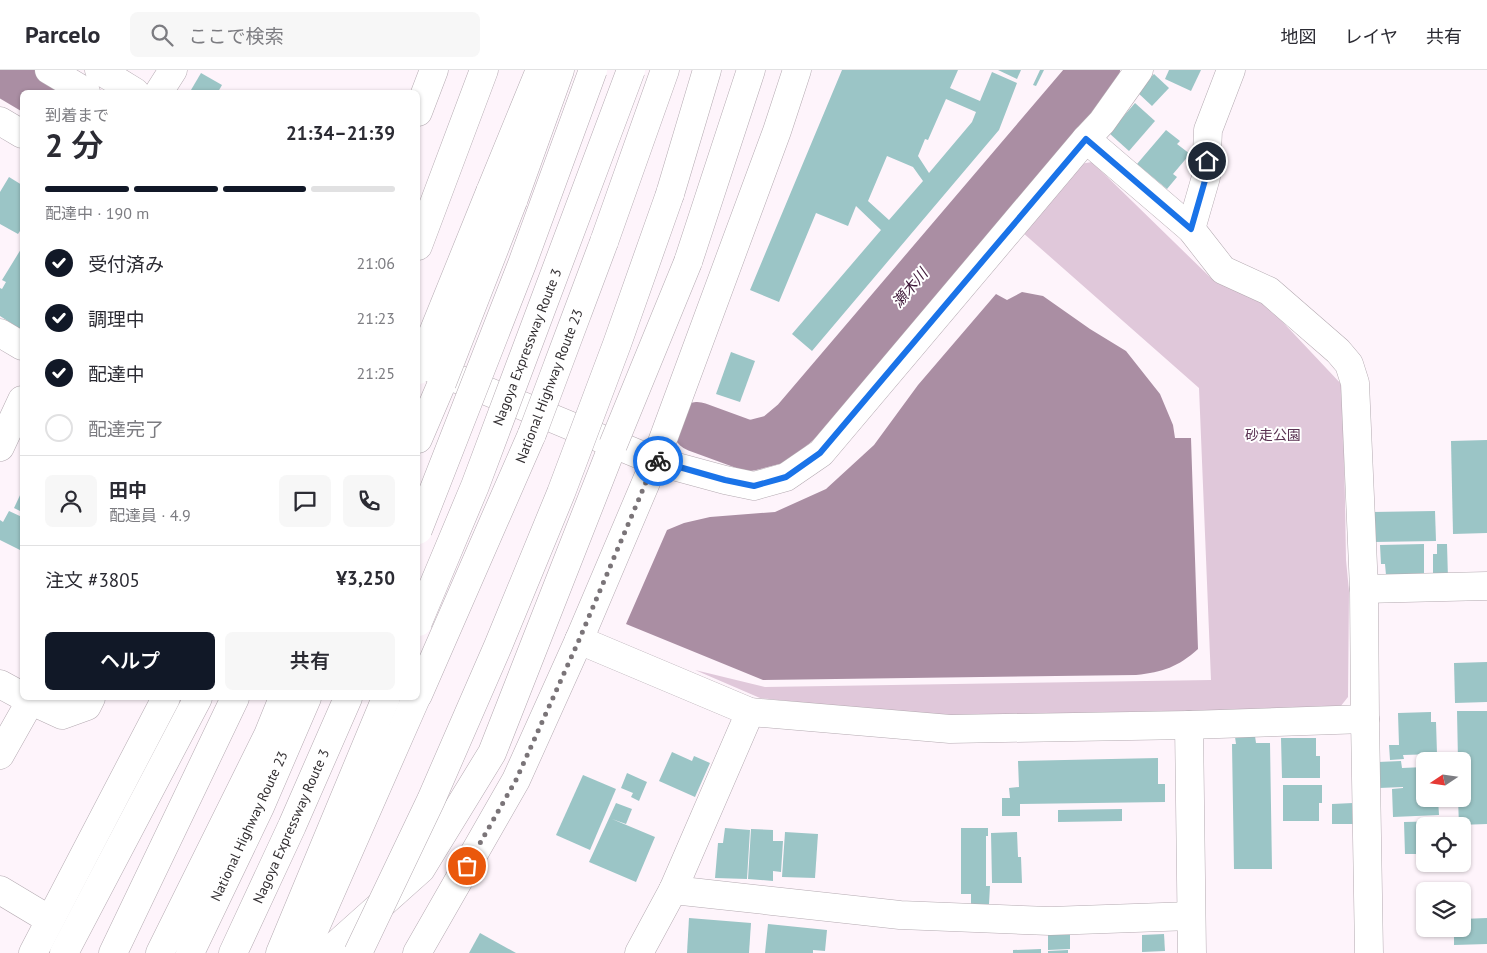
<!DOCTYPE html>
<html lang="ja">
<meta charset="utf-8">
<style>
:root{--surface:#fff;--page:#f7f7f7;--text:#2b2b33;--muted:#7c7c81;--line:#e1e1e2;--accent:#111827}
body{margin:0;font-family:"PT Sans","Noto Sans JP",sans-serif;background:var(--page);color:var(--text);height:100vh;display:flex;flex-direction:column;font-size:19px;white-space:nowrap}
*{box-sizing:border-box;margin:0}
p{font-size:16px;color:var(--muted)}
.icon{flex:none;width:28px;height:28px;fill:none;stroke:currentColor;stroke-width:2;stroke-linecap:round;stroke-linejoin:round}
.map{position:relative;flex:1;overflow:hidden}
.panel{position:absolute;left:20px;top:20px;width:400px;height:610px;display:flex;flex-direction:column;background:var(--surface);border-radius:8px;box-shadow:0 1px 4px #0004}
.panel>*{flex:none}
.needle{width:32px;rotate:257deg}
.fabs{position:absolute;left:1416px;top:682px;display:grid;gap:10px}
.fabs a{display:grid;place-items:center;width:55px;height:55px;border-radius:8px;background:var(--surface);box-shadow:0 1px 4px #0004;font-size:25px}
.pin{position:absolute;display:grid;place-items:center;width:42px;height:42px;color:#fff;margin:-21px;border:2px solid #fff;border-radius:50%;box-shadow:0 1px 5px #0007}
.courier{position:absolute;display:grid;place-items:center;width:50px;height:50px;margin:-25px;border:4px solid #1a73e8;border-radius:50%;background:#fff;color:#222;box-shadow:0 1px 6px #0007}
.summary em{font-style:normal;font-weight:600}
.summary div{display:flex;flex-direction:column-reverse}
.summary{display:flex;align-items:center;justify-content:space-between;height:85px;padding:0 25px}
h1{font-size:32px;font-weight:600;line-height:38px}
.bar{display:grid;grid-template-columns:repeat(4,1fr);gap:8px 5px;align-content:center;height:60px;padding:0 25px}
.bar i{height:6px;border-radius:4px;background:var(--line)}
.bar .current{background:var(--accent)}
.bar p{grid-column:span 4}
.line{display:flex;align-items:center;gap:12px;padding:0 25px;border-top:1px solid var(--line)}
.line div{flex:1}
.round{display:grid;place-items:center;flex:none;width:52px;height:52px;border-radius:8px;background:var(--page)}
ol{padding:0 25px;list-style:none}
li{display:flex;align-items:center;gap:15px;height:55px}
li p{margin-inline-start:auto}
li .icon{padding:5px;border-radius:50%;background:var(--accent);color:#fff;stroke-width:4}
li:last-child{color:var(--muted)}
li i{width:28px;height:28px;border:2px solid var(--line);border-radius:50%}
.button{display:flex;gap:10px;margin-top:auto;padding:10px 25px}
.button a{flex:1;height:58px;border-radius:8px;background:var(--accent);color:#fff;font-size:20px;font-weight:600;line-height:58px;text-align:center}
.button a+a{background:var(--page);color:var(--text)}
header{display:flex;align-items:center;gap:30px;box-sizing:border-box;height:70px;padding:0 25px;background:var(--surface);border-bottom:1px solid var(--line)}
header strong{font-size:24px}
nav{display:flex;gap:28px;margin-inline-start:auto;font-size:18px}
.search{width:350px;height:45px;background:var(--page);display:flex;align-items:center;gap:12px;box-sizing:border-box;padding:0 18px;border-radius:8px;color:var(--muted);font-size:19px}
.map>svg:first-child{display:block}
</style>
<header>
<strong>Parcelo</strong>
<div class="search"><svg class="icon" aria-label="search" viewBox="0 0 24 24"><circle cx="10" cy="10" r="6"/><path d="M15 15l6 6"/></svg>ここで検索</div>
<nav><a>地図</a><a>レイヤ</a><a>共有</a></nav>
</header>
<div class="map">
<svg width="1487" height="883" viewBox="0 0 1487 883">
<rect width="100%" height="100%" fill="#fef4fb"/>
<path fill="#e0c8da" d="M1092 92 1213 210 1263 231 1343 316 1346 490 1349 521 1348 627 1340 637 950 648 760 628 695 600 765 617 1211 610 1199 318 1022 162 1080 94Z"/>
<path fill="#aa8ea3" d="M1022 222 1043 226 1090 259 1126 281 1160 324 1173 355 1175 368H1191L1198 579C1178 597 1163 602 1136 605L763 610 626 554 667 460 684 453 710 447 775 442 826 419 874 375 918 315 996 224 1007 230Z"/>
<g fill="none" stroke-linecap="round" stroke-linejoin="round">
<g stroke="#aa8ea3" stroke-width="50">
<path d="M1 0 38 22"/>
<path d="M697 357 749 376 776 369 796 352 1090 7 1095 0"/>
</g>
</g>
<g fill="#9bc5c6" fill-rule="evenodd">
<path d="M842 0H958L950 18 980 31 992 2 1017 13 999 60 812 281 792 264 881 160 856 136 848 156 816 143 779 232 750 220ZM946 29 976 42 972 52 929 103 918 86 925 69 928 70ZM887 86 913 97 923 111 889 150 868 131Z"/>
<path d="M998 0H1021L1017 9Z"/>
<path d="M1040 0H1044L1036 16 1033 15Z"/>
<path d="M1169 0H1201L1191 21 1165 9Z"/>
<path d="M201 3 222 15 218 22H195L191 20Z"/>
<path d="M1154 4 1169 18 1152 36 1137 22Z"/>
<path d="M1135 33 1155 51 1129 81 1109 63Z"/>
<path d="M1166 60 1180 71 1177 74 1190 84 1173 104 1177 107 1167 119 1137 94Z"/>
<path d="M9 107 22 115V163L20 161 18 164 0 154V122Z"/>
<path d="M21 179 22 180V260L0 246V218L2 219 6 212 2 210Z"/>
<path d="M731 282 755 291 740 332 716 324Z"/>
<path d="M1487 370V463L1453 464 1451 371Z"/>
<path d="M22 421V442L14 438Z"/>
<path d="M9 441 22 447V481L0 470V450L3 452Z"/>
<path d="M1435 441 1436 471 1373 472 1372 442Z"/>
<path d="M1424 474V505H1386L1385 494H1381L1380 475Z"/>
<path d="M1437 474H1447L1448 509 1433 510V484H1437Z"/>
<path d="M1487 592V632L1455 633 1454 593Z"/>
<path d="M1457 641H1487V754L1459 755 1458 729H1462V691H1458Z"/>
<path d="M1431 642V652H1436L1437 684 1403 685 1404 689 1390 690 1389 675H1399L1398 643Z"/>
<path d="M1255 666 1256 673H1270L1272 799H1234L1232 674H1236L1235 667Z"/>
<path d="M1281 668H1316V686H1320V708H1282Z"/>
<path d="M672 682 692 691 694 686 710 693 695 727 659 711Z"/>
<path d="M1158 688V714H1165V732L1020 734V746H1002V728H1010L1009 718 1019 717 1018 691Z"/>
<path d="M1401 691 1402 698 1425 697V729H1438L1439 745 1393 747 1392 719 1403 718V717L1379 718 1378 692Z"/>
<path d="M627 703 647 712 639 731 631 727 633 723 621 718Z"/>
<path d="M583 705 616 719 590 780 556 765Z"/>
<path d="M1283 715H1322V733H1319V751H1283Z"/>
<path d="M616 733 632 739 626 754 612 749 655 767 636 812 589 792Z"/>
<path d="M1353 733 1354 754H1332V734Z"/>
<path d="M1122 739V751L1058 752V740Z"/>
<path d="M1446 751V756H1425V784H1405L1404 752Z"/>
<path d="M725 758 750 760 747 809 715 808 718 773H723Z"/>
<path d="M961 758H988V766H986V816H990L989 834H971V824H961Z"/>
<path d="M751 759 773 760V771H783L781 802 773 801V811L748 809Z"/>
<path d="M785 762 818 764 815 808 782 807Z"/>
<path d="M1017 762 1018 787H1021L1022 813H992L991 763Z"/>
<path d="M689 848 751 853 749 883H687Z"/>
<path d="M1487 848V874L1454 875V859H1462V849Z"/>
<path d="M768 854 827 860 825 881 813 880V883H765Z"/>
<path d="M1070 861V879L1048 880V862Z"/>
<path d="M480 863 516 883H469Z"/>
<path d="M1164 864 1165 881 1142 882V865Z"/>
<path d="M1041 879V883H1013V880Z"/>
<path d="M1068 880V883H1048V881Z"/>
</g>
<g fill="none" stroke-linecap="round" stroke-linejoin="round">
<g stroke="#b4aab1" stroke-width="29">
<g id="minor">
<path d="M49 0 86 22"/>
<path d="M99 0 135 22"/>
<path d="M159 22 173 0"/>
<path d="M418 42 434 0"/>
<path d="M0 51 22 64"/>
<path d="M1086 69 1191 159 1223 200 1269 221 1338 281 1349 294 1355 313 1364 519 1365 649 1369 883"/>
<path d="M1191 159 1206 107 1208 60 1231 0"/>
<path d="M0 263 22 276"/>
<path d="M424 295 655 391 725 410 754 416 786 407 821 383 1086 69 1102 52 1139 0"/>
<path d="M0 377 22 330"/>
<path d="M1364 519 1487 516"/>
<path d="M579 570 750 642 950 659 1189 655 1365 649"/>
<path d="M0 614 22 626"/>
<path d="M25 628 62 645 87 636 91 628"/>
<path d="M1189 655 1192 883"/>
<path d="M0 685 31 630"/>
<path d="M0 820 50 850"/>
<path d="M673 820 900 845 1050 851 1191 846"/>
<path d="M33 883 166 628"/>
<path d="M64 883 198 628"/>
<path d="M417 883 516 710 579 570 655 391 777 61 797 0"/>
<path d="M639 883 673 820 750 642"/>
</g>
</g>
<g stroke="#b4aab1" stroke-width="29">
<g id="highway">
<path d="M490 122 540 0"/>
<path d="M670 124 707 0"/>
<path d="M513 131 560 0"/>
<path d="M604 172 665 0"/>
<path d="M418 176 484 0"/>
<path d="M688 192 751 0"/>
<path d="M418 369 442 313"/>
<path d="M418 625 532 364"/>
<path d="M113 883 235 628"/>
<path d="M160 883 268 665 283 628"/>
<path d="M190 883 260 737 307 628"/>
<path d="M233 883 292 756 348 628"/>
<path d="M280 883 386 628"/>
<path d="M304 883 416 628"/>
<path d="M327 883 421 799 492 683 613 375"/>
</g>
</g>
<use href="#minor" stroke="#fff" stroke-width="28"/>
<use href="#highway" stroke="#fff" stroke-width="28"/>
<g stroke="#b4aab1" stroke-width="29" stroke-linecap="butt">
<g id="highway-bridge">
<path d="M418 300 490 122"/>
<path d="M442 313 513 131"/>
<path d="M532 364 604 172"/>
<path d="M613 375 688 192"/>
<path d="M418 460 522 194 593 0"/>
<path d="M418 552 475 416 631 0"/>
<path d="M358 883 431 730 498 576 561 423 617 274 670 124"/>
</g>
</g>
<use href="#highway-bridge" stroke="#fff" stroke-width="28"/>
</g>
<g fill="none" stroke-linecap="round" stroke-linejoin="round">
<path stroke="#7a7478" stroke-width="5" stroke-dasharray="0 9" d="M467 796 516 710 579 570 655 391H658"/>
<path stroke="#1a73e8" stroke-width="6" d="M658 391 725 410 754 416 786 407 820 383 1086 69 1191 159 1206 107 1207 91"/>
</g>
<g text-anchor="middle" stroke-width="4" stroke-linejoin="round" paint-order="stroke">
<g font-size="14" fill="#332f32" stroke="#fff">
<text transform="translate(527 277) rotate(-69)" y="5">Nagoya Expressway Route 3</text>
<text transform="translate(549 316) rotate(-69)" y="5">National Highway Route 23</text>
<text transform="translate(249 756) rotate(-65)" y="5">National Highway Route 23</text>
<text transform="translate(291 756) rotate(-66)" y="5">Nagoya Expressway Route 3</text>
</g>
<g font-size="14" fill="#5a3252" stroke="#fff">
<text x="1273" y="370">砂走公園</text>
</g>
<g font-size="15" font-style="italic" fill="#401a3a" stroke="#fff">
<text transform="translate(910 218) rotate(-50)" y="5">瀬木川</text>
</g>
</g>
</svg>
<div class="fabs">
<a><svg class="needle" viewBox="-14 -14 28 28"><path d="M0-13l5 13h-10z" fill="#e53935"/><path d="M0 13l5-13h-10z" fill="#7c7c81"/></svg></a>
<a><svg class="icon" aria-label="locate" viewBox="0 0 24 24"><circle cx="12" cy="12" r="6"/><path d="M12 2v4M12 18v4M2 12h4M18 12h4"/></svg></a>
<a><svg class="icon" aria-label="layers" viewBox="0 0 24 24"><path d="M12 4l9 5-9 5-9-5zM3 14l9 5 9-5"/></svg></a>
</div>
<div class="pin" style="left:467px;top:796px;background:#ea580c"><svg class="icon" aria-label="bag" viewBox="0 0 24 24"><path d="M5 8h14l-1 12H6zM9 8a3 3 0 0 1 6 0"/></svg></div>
<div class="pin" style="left:1207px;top:91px;background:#1f2937"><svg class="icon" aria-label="home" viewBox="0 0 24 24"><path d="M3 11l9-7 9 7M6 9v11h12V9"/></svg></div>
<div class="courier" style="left:658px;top:391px"><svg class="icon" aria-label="bike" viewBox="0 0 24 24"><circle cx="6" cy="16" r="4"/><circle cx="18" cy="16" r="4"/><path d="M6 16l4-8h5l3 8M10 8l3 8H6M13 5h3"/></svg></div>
<section class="panel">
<div class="summary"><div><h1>2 分</h1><p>到着まで</p></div><em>21:34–21:39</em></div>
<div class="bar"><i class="current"></i><i class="current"></i><i class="current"></i><i></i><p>配達中 · 190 m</p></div>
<ol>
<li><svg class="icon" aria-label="check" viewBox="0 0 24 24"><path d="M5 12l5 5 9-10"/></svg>受付済み<p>21:06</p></li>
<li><svg class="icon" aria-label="check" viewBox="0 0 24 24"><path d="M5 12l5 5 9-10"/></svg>調理中<p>21:23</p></li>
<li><svg class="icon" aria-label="check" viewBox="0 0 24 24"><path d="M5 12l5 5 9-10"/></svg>配達中<p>21:25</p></li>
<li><i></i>配達完了</li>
</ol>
<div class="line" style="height:90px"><a class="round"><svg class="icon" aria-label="person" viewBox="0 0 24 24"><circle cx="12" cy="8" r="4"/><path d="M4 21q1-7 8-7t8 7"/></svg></a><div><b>田中</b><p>配達員 · 4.9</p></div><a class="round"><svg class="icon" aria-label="chat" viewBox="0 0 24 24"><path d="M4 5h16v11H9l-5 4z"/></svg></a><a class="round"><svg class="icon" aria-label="phone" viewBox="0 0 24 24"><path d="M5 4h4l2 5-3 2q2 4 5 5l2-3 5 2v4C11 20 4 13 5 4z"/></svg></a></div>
<div class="line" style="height:65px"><div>注文 #3805</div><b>¥3,250</b></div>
<div class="button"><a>ヘルプ</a><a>共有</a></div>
</section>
</div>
